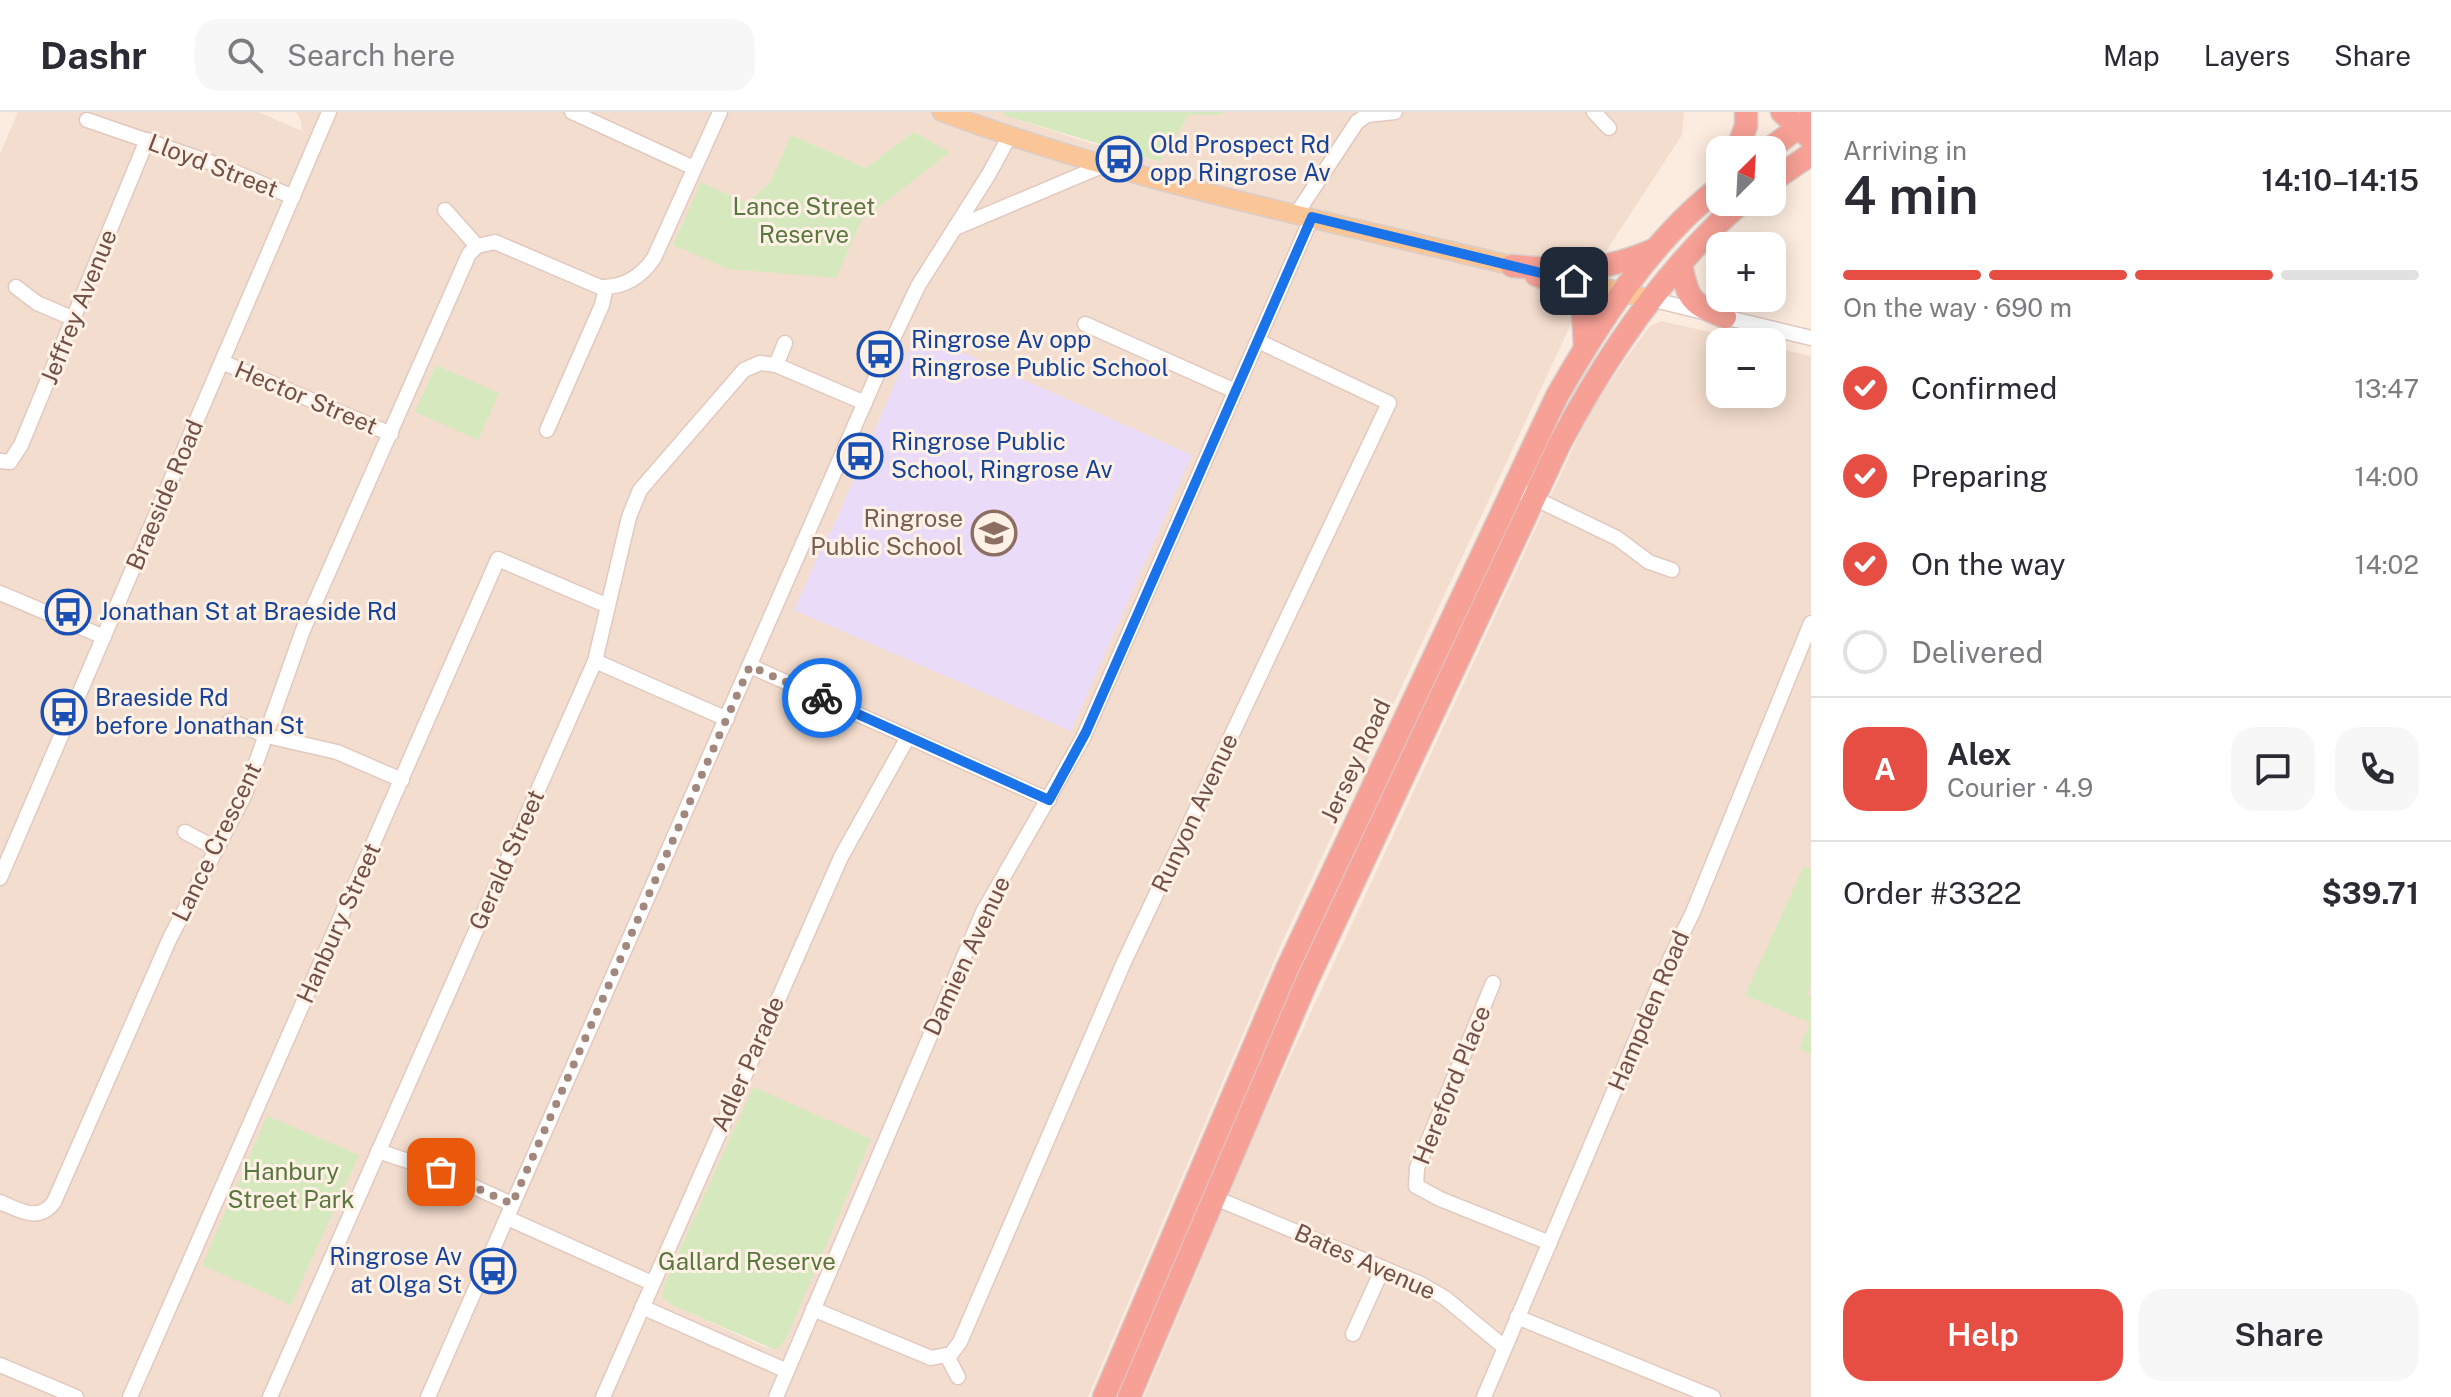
<!DOCTYPE html>
<meta charset="utf-8">
<style>
:root{--surface:#fff;--page:#f7f7f7;--text:#2b2b33;--muted:#7c7c81;--line:#e1e1e2;--accent:#e74e43}
body{margin:0;font-family:"Public Sans",sans-serif;background:var(--page);color:var(--text);height:100vh;display:flex;flex-direction:column;font-size:30px;white-space:nowrap}
*{box-sizing:border-box;margin:0}
p{font-size:26px;color:var(--muted)}
.icon{flex:none;width:44px;height:44px;fill:none;stroke:currentColor;stroke-width:2;stroke-linecap:round;stroke-linejoin:round}
.map{position:relative;flex:1;overflow:hidden}
.drawer{display:flex;flex-direction:column;background:var(--surface);width:640px}
.drawer>*{flex:none}
.needle{width:52px;rotate:24deg}
.buttons{position:absolute;left:1706px;top:24px;display:grid;gap:16px}
.buttons a{display:grid;place-items:center;width:80px;height:80px;border-radius:16px;background:var(--surface);box-shadow:0 4px 20px #0003;font-size:40px}
.pin{position:absolute;display:grid;place-items:center;width:68px;height:68px;color:#fff;margin:-34px;border-radius:16px;box-shadow:0 4px 12px #0006}
.courier{position:absolute;display:grid;place-items:center;width:80px;height:80px;margin:-40px;border:6px solid #1a73e8;border-radius:50%;background:#fff;color:#222;box-shadow:0 2px 10px #0007}
.headline em{font-style:normal;font-weight:600}
.headline div{display:flex;flex-direction:column-reverse}
.headline{display:flex;align-items:center;justify-content:space-between;height:136px;padding:0 32px}
h1{font-size:52px;font-weight:600;line-height:60px}
.bar{display:grid;grid-template-columns:repeat(4,1fr);gap:12px 8px;align-content:center;height:96px;padding:0 32px}
.bar i{height:10px;border-radius:6px;background:var(--line)}
.bar .active{background:var(--accent)}
.bar p{grid-column:span 4}
.line{display:flex;align-items:center;gap:20px;padding:0 32px;border-top:2px solid var(--line)}
.line div{flex:1}
.round{display:grid;place-items:center;flex:none;width:84px;height:84px;border-radius:24px;background:var(--page)}
ol{padding:0 32px;list-style:none}
li{display:flex;align-items:center;gap:24px;height:88px}
li p{margin-inline-start:auto}
li .icon{padding:8px;border-radius:50%;background:var(--accent);color:#fff;stroke-width:4}
li:last-child{color:var(--muted)}
li i{width:44px;height:44px;border:4px solid var(--line);border-radius:50%}
.cta{display:flex;gap:16px;margin-top:auto;padding:16px 32px}
.cta a{flex:1;height:92px;border-radius:24px;background:var(--accent);color:#fff;font-size:32px;font-weight:600;line-height:92px;text-align:center}
.cta a+a{background:var(--page);color:var(--text)}
header{display:flex;align-items:center;gap:48px;box-sizing:border-box;height:112px;padding:0 40px;background:var(--surface);border-bottom:2px solid var(--line)}
header strong{font-size:38px}
nav{display:flex;gap:44px;margin-inline-start:auto;font-size:28px}
.search{width:560px;height:72px;background:var(--page);display:flex;align-items:center;gap:20px;box-sizing:border-box;padding:0 28px;border-radius:24px;color:var(--muted);font-size:30px}
main{display:flex;flex:1;min-height:0}
.map>svg:first-child{display:block}
</style>
<header>
<strong>Dashr</strong>
<div class="search"><svg class="icon" aria-label="search" viewBox="0 0 24 24"><circle cx="10" cy="10" r="6"/><path d="M15 15l6 6"/></svg>Search here</div>
<nav><a>Map</a><a>Layers</a><a>Share</a></nav>
</header>
<main>
<div class="map">
<svg width="1811" height="1285" viewBox="0 0 1811 1285">
<rect width="100%" height="100%" fill="#fcecdf"/>
<g fill="#f3ddce" fill-rule="evenodd">
<path d="M18 0H258L302 19 301 9 296 0H1005L1004 3 1090 31 1160 50 1189 3H1220L1225 0H1684L1682 23 1567 199 1572 210 1283 828 1088 1285H0V42ZM913 20 949 40 861 109 835 166 701 70 747 91 771 69 791 23 866 56ZM879 305 1071 619 827 424 832 418 878 314ZM870 1027 782 1232 773 1237 764 1235 665 1189Z"/>
<path d="M1661 209 1754 230H1720V282H1772V235L1811 244V1285H1144L1259 1012 1574 334 1590 301 1624 249 1650 214Z"/>
</g>
<path fill="#eadcf8" d="M917 220 1192 343 1071 619 794 498 827 424 832 418Z"/>
<g fill="#d6e9be">
<path d="M1005 0H1225L1220 3H1189L1160 50 1003 3Z"/>
<path d="M913 20 950 40 861 109 836 166 728 157 673 133 701 70 747 91 771 69 791 23 866 56Z"/>
<path d="M436 253 499 281 478 328 415 300Z"/>
<path d="M1804 754 1811 757V872L1807 883 1811 885V942L1799 937 1810 911 1745 883Z"/>
<path d="M753 975 871 1027 787 1225 778 1237H773L672 1193 662 1185 664 1173Z"/>
<path d="M267 1004 359 1043 291 1193 202 1153Z"/>
</g>
<g fill="none" stroke-linecap="round" stroke-linejoin="round">
<g stroke="#e2c9bf" stroke-width="17">
<g id="minor">
<path d="M572 0 694 56"/>
<path d="M1594 0 1609 16"/>
<path d="M87 8 218 53 293 85"/>
<path d="M445 98 477 134"/>
<path d="M1297 101 1357 10 1367 3 1395 0"/>
<path d="M955 116 1102 54"/>
<path d="M16 175 37 191 74 207"/>
<path d="M1650 187 1811 226"/>
<path d="M1085 212 1235 279"/>
<path d="M222 250 391 322"/>
<path d="M776 253 785 231"/>
<path d="M547 318 602 193 606 176"/>
<path d="M0 349 10 350 21 333 147 28"/>
<path d="M1513 376 1617 426 1649 450 1672 458"/>
<path d="M0 481 104 525"/>
<path d="M595 549 727 607"/>
<path d="M750 554 1049 688"/>
<path d="M230 609 267 624 337 640 402 668"/>
<path d="M185 720 217 737"/>
<path d="M0 766 329 0"/>
<path d="M1493 871 1417 1056 1416 1074 1440 1087 1550 1131"/>
<path d="M378 1039 441 1060 512 1092"/>
<path d="M1213 1085 1421 1172 1445 1186 1504 1235"/>
<path d="M0 1090C19 1098 39 1111 54 1090L170 826 245 682 303 518 469 142 477 134 495 130 600 175C624 176 641 165 654 146L720 0"/>
<path d="M507 1106 652 1171"/>
<path d="M642 1195 787 1259"/>
<path d="M813 1197 931 1246 951 1242 960 1230 1124 850 1389 291 1258 229"/>
<path d="M1517 1205 1713 1285"/>
<path d="M1353 1222 1383 1156"/>
<path d="M947 1244 958 1265"/>
<path d="M0 1253 76 1285"/>
<path d="M130 1285 498 447 608 494"/>
<path d="M270 1285 595 549 629 405 640 378 744 258 760 251 776 253 865 291"/>
<path d="M428 1285 891 231 918 174 989 62 1009 25"/>
<path d="M603 1285 841 745 908 625"/>
<path d="M776 1285 983 800 1083 626 1312 105"/>
<path d="M1484 1285 1671 845 1693 800 1811 511"/>
</g>
</g>
<g stroke="#d8cecb" stroke-width="21">
<g id="major">
<path d="M942 0C1130 70 1330 109 1526 157"/>
<path d="M1551 163 1650 187"/>
</g>
</g>
<g stroke="#d8cecb" stroke-width="25">
<g id="highway">
<path d="M1782 0 1811 27"/>
<path d="M1737 38 1746 14V0"/>
<path d="M1768 38 1811 6"/>
<path d="M1772 69 1811 42"/>
<path d="M1681 151C1687 187 1691 192 1725 205"/>
<path d="M1512 154C1571 159 1600 161 1656 137"/>
<path d="M1536 163C1585 182 1582 184 1585 235"/>
<path d="M1104 1285 1287 857 1557 284C1600 209 1651 128 1720 75"/>
<path d="M1129 1285 1306 871 1560 331C1596 263 1637 199 1689 142 1706 123 1723 105 1743 90"/>
</g>
</g>
<use href="#minor" stroke="#fff" stroke-width="14"/>
<use href="#major" stroke="#fbc697" stroke-width="18"/>
<use href="#highway" stroke="#f7a095" stroke-width="22"/>
</g>
<g fill="none" stroke-linecap="round" stroke-linejoin="round">
<path stroke="#a2877c" stroke-width="8" stroke-dasharray="0 14.4" d="M441 1060 512 1092 750 554 822 586"/>
<path stroke="#1a73e8" stroke-width="10" d="M822 586 1049 688 1086 620 1312 105 1574 169"/>
</g>
<defs>
<g id="bus-ring" transform="scale(2.3)"><circle r="9.5" fill="#fff1e5" stroke="#1a4fb4" stroke-width="1.5"/><path d="M-5-6H5V4H4V6H2V4H-2V6H-4V4H-5ZM-3.5-4V0h7V-4ZM-3.5 1.2v1.5H-2V1.2ZM2 1.2v1.5H3.5V1.2Z" fill="#1a4fb4"/></g>
<g id="school-ring" transform="scale(2.3)"><circle r="9.5" fill="#fff1e5" stroke="#8d6e63" stroke-width="1.5"/><path d="M0-5L7-2L0 1L-7-2ZM-4 1L0 2.5L4 1V4Q0 6-4 4Z" fill="#8d6e63"/></g>
</defs>
<g fill-rule="evenodd">
<use href="#bus-ring" x="1119" y="47"/>
<use href="#bus-ring" x="880" y="242"/>
<use href="#bus-ring" x="860" y="344"/>
<use href="#school-ring" x="994" y="421"/>
<use href="#bus-ring" x="68" y="500"/>
<use href="#bus-ring" x="64" y="600"/>
<use href="#bus-ring" x="493" y="1159"/>
</g>
<g text-anchor="middle" stroke-width="6" stroke-linejoin="round" paint-order="stroke">
<g font-size="24" fill="#164399" stroke="#fff1e5" text-anchor="start">
<text x="1150" y="41">Old Prospect Rd<tspan x="1150" dy="28">opp Ringrose Av</tspan></text>
<text x="911" y="236">Ringrose Av opp<tspan x="911" dy="28">Ringrose Public School</tspan></text>
<text x="891" y="338">Ringrose Public<tspan x="891" dy="28">School, Ringrose Av</tspan></text>
<text x="99" y="508">Jonathan St at Braeside Rd</text>
<text x="95" y="594">Braeside Rd<tspan x="95" dy="28">before Jonathan St</tspan></text>
<text x="462" y="1153" text-anchor="end">Ringrose Av<tspan x="462" dy="28">at Olga St</tspan></text>
</g>
<g font-size="24" fill="#725047" stroke="#fff1e5">
<text transform="translate(213 54) rotate(21)" y="8">Lloyd Street</text>
<text transform="translate(79 195) rotate(-68)" y="8">Jeffrey Avenue</text>
<text transform="translate(306 286) rotate(23)" y="8">Hector Street</text>
<text transform="translate(165 383) rotate(-67)" y="8">Braeside Road</text>
<text transform="translate(1356 649) rotate(-65)" y="8">Jersey Road</text>
<text transform="translate(1195 701) rotate(-65)" y="8">Runyon Avenue</text>
<text transform="translate(217 730) rotate(-64)" y="8">Lance Crescent</text>
<text transform="translate(507 748) rotate(-66)" y="8">Gerald Street</text>
<text transform="translate(339 811) rotate(-66)" y="8">Hanbury Street</text>
<text transform="translate(967 844) rotate(-65)" y="8">Damien Avenue</text>
<text transform="translate(1649 899) rotate(-67)" y="8">Hampden Road</text>
<text transform="translate(748 952) rotate(-66)" y="8">Adler Parade</text>
<text transform="translate(1452 973) rotate(-68)" y="8">Hereford Place</text>
<text transform="translate(1365 1150) rotate(24)" y="8">Bates Avenue</text>
</g>
<g font-size="24" fill="#597840" stroke="#fff1e5">
<text x="804" y="103">Lance Street<tspan x="804" dy="28">Reserve</tspan></text>
<text x="291" y="1068">Hanbury<tspan x="291" dy="28">Street Park</tspan></text>
<text x="747" y="1158">Gallard Reserve</text>
</g>
<g font-size="24" fill="#785e54" stroke="#fff1e5" text-anchor="end">
<text x="963" y="415">Ringrose<tspan x="963" dy="28">Public School</tspan></text>
</g>
</g>
</svg>
<div class="buttons">
<a><svg class="needle" viewBox="-14 -14 28 28"><path d="M0-13l5 13h-10z" fill="#e53935"/><path d="M0 13l5-13h-10z" fill="#7c7c81"/></svg></a>
<a>+</a>
<a>−</a>
</div>
<div class="pin" style="left:441px;top:1060px;background:#ea580c"><svg class="icon" aria-label="bag" viewBox="0 0 24 24"><path d="M5 8h14l-1 12H6zM9 8a3 3 0 0 1 6 0"/></svg></div>
<div class="pin" style="left:1574px;top:169px;background:#1f2937"><svg class="icon" aria-label="home" viewBox="0 0 24 24"><path d="M3 11l9-7 9 7M6 9v11h12V9"/></svg></div>
<div class="courier" style="left:822px;top:586px"><svg class="icon" aria-label="bike" viewBox="0 0 24 24"><circle cx="6" cy="16" r="4"/><circle cx="18" cy="16" r="4"/><path d="M6 16l4-8h5l3 8M10 8l3 8H6M13 5h3"/></svg></div>
</div>
<section class="drawer">
<div class="headline"><div><h1>4 min</h1><p>Arriving in</p></div><em>14:10–14:15</em></div>
<div class="bar"><i class="active"></i><i class="active"></i><i class="active"></i><i></i><p>On the way · 690 m</p></div>
<ol>
<li><svg class="icon" aria-label="check" viewBox="0 0 24 24"><path d="M5 12l5 5 9-10"/></svg>Confirmed<p>13:47</p></li>
<li><svg class="icon" aria-label="check" viewBox="0 0 24 24"><path d="M5 12l5 5 9-10"/></svg>Preparing<p>14:00</p></li>
<li><svg class="icon" aria-label="check" viewBox="0 0 24 24"><path d="M5 12l5 5 9-10"/></svg>On the way<p>14:02</p></li>
<li><i></i>Delivered</li>
</ol>
<div class="line" style="height:144px"><b class="round" style="background:var(--accent);color:#fff">A</b><div><b>Alex</b><p>Courier · 4.9</p></div><a class="round"><svg class="icon" aria-label="chat" viewBox="0 0 24 24"><path d="M4 5h16v11H9l-5 4z"/></svg></a><a class="round"><svg class="icon" aria-label="phone" viewBox="0 0 24 24"><path d="M5 4h4l2 5-3 2q2 4 5 5l2-3 5 2v4C11 20 4 13 5 4z"/></svg></a></div>
<div class="line" style="height:104px"><div>Order #3322</div><b>$39.71</b></div>
<div class="cta"><a>Help</a><a>Share</a></div>
</section>
</main>
